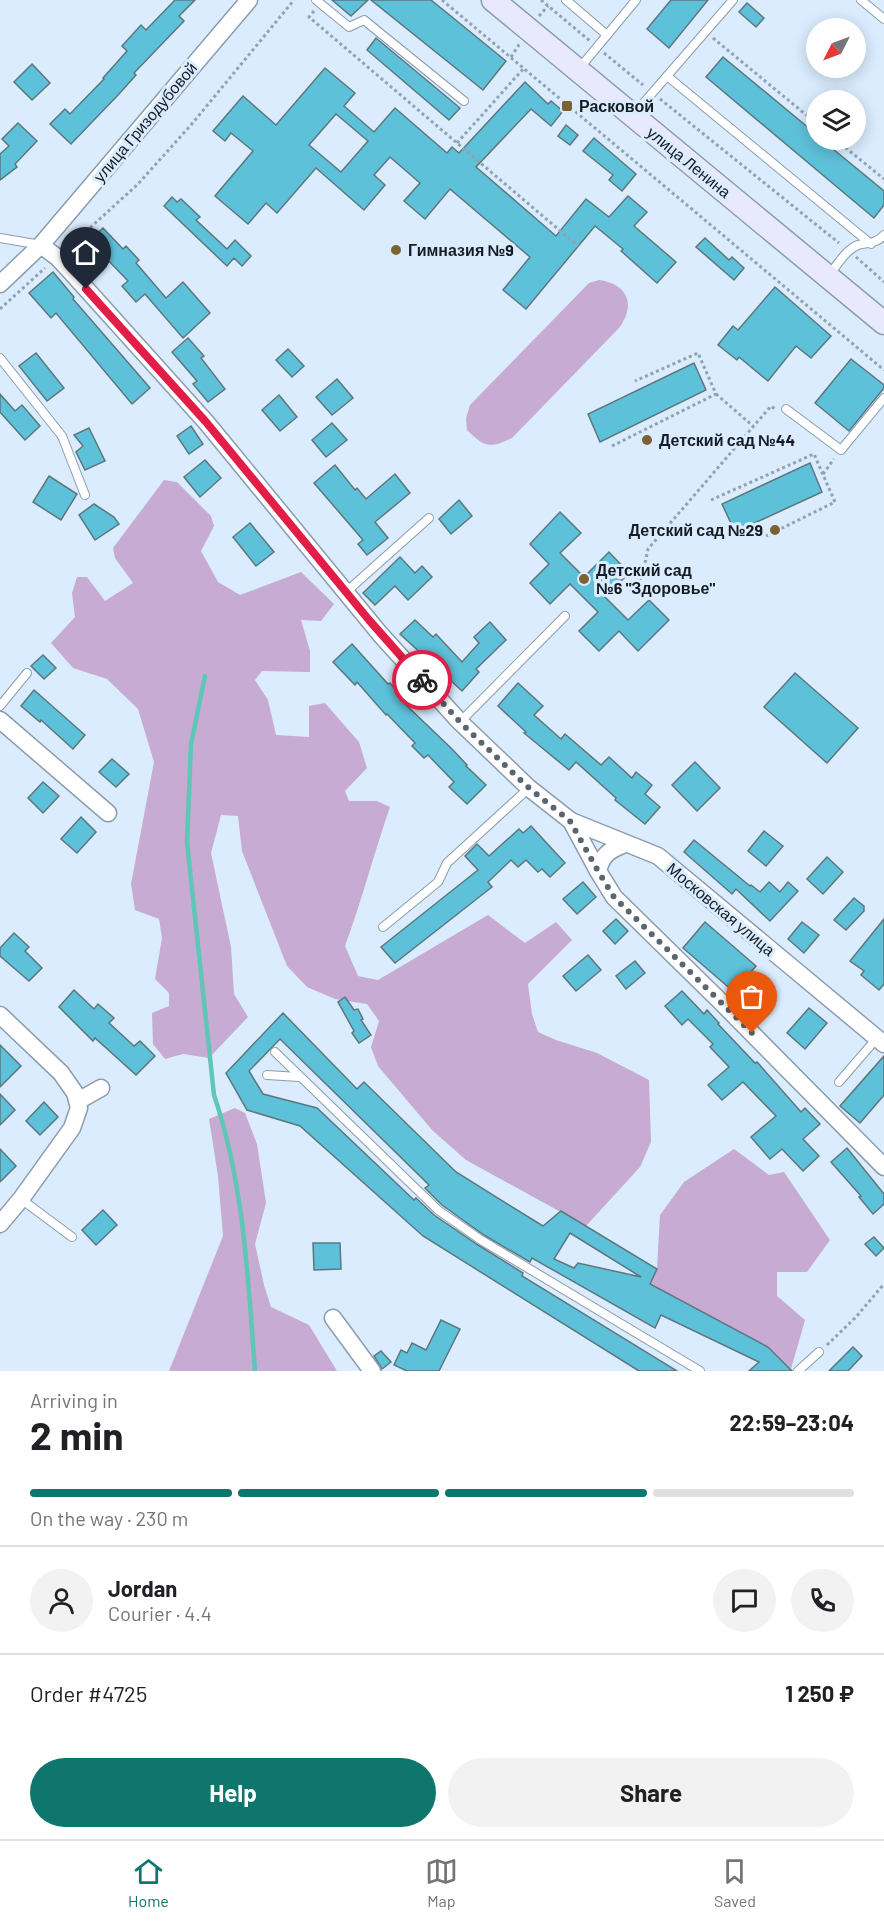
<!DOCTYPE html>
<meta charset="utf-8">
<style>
:root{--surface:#fff;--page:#f2f2f2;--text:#202124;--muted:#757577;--line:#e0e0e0;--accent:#0f766e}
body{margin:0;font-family:Barlow,sans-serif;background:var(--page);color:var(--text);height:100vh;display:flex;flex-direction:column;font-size:22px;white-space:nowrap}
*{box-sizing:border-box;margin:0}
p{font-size:20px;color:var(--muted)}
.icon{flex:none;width:33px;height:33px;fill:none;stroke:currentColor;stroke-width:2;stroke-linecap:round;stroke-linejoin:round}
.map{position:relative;height:1371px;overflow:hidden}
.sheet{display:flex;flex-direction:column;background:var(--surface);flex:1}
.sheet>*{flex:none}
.needle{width:39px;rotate:228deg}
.fabs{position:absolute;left:806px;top:18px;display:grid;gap:12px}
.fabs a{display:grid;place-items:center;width:60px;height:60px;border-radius:50%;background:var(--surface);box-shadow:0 3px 15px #0003;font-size:30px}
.pin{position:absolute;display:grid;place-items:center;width:51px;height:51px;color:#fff;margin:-62px -26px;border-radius:50% 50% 50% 0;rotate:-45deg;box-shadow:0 0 6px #0007}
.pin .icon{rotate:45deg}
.courier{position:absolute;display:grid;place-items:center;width:60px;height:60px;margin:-30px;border:4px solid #e11d48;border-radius:50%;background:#fff;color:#222;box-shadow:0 2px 8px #0007}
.summary em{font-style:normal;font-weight:700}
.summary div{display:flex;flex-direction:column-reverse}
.summary{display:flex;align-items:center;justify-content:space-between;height:102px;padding:0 30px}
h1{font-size:39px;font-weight:700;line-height:45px}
.bar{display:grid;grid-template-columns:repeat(4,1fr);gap:9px 6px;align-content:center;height:72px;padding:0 30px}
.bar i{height:8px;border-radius:4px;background:var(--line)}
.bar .active{background:var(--accent)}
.bar p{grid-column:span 4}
.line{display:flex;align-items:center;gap:15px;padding:0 30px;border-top:2px solid var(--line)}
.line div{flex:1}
.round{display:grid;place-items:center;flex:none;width:63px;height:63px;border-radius:32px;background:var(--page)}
.action{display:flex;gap:12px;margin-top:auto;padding:12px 30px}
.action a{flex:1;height:69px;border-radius:36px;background:var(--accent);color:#fff;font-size:24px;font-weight:700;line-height:69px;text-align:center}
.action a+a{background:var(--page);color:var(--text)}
.tabs{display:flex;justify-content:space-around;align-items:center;height:84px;border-top:2px solid var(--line);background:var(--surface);font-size:16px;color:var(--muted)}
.tabs a{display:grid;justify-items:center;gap:3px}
.tabs .active{color:var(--accent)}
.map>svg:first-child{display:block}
</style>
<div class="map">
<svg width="884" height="1371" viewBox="0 0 884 1371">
<rect width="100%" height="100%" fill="#daecfe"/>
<g fill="#c7abd2">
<path d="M599 280C628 284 636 305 619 328L512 438C489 449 484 447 467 430L466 418 470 405 589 283Z"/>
<path d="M164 480 177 482 211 516 214 526 201 551 218 582 240 595 301 572 334 604 321 621 301 620 310 651V672L262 671 255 680 268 700 276 735 309 737V706L325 703 359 742 367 768 345 791 349 801H377L390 807C374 853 362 900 345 946L358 976 378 980 488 915 525 943 556 922 572 940 528 984 532 1014 538 1032 556 1040 597 1053 649 1080 651 1142 640 1167 586 1226 466 1160 432 1130 378 1066 371 1047 379 1021 367 1004 335 999 307 987 287 966 242 851 238 816 221 815 211 853 231 947 234 994 248 1017 209 1058 183 1054 165 1059 153 1044 152 1013 169 1006V993L155 979 162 938 159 919 135 910 131 884 154 762 138 709 107 679 73 668 51 643 75 617 72 593 77 577H87L105 601 133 583 115 558 113 548Z"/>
<path d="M235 1108 245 1113 257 1144 266 1203 255 1244 264 1285 271 1307 309 1325 337 1371H169L223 1236 218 1176 209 1119Z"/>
<path d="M734 1149 769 1175 784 1172 830 1240 807 1272H777V1296L805 1320 791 1369 768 1347 650 1284 657 1268 660 1215 684 1182Z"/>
</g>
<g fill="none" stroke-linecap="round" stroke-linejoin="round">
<path stroke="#60c7b8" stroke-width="4.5" d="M205 676 191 744 187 842 214 1095C244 1183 248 1279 255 1371"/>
</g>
<g fill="#5ec1da" stroke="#5d777e" stroke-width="1.5" fill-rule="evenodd">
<path d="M175 0H195L179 16 184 21 134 73 136 75 119 94 71 144 50 124 65 109 70 114 104 79 103 78 127 51 122 46 141 25 146 30Z"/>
<path d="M332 0H368L351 16Z"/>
<path d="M371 0H431L506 61 483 90Z"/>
<path d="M671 0H708L669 48 647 29Z"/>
<path d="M747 3 764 18 756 27 739 12Z"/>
<path d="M376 38 460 108 449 120 367 50Z"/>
<path d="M723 57 816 134V140H822L884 191V205L874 218 706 77Z"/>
<path d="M32 64 50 83 32 100 14 82Z"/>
<path d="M325 68 355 93 344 106 374 132 395 108 447 153 452 147 459 153 525 82 548 104 551 101 563 111 551 126 531 109 476 167 556 236 586 199 609 217 628 196 647 212 634 226 676 262 657 283 621 251 623 249 595 226 526 309 503 290 530 257 450 189 425 219 404 201 420 183 390 157 374 175 385 185 364 210 316 168 277 213 266 203 248 224 215 196 253 151 231 133 225 141 213 131 243 96 276 125ZM336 114 368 141 341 172 309 145Z"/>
<path d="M18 123 37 141 15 164 17 167 0 180V154L9 146 2 139Z"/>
<path d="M566 125 578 135 570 145 558 136Z"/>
<path d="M594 138 636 174 622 191 609 180 613 175 583 151Z"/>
<path d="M172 197 177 202 181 199 200 217 196 220 227 249 235 240 251 256 242 266 234 258 227 266 164 206Z"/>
<path d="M103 228 123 249 126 246 139 260 136 263 166 298 183 282 210 313 183 338 145 294 136 302 122 286 128 281 104 256 99 261 84 246Z"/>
<path d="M705 238 729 260 732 257 744 268 734 280 696 247Z"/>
<path d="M53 272 74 297 73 299 150 388 132 404 56 313 51 318 29 293Z"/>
<path d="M775 287 831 336 811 358 796 346 768 381 739 357 737 360 718 345 733 326 738 330Z"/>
<path d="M188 338 204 356 201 358 225 389 208 402 193 384 197 381 172 352Z"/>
<path d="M288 349 304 366 292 377 276 360Z"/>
<path d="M36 353 64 388 47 401 19 366Z"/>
<path d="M851 359 884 385V388L849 431 815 403Z"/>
<path d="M694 363 706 390 600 442 588 414Z"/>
<path d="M337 379 353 398 332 415 316 397Z"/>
<path d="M0 394 15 411 22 405 40 426 25 440 0 412Z"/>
<path d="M279 395 297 417 280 431 262 410Z"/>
<path d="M332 423 347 440 326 457 312 440Z"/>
<path d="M191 426 203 444 189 454 177 436Z"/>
<path d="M89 428 105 461 85 470 76 452 83 446 74 435Z"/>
<path d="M205 460 221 478 200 497 184 477Z"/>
<path d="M810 463 822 492 735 532 722 504Z"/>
<path d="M335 465 355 490 357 488 366 499 395 474 410 493 375 522 388 538 367 555 358 544 363 540 314 483Z"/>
<path d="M49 476 77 494 61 520 33 502Z"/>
<path d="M459 500 472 516 451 534 439 519Z"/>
<path d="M94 504 114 517 119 524 95 540 79 515Z"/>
<path d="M560 512 581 533 560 553 584 577 609 552 629 573 605 597 628 620 649 600 669 620 638 651 619 631 599 651 579 631 598 612 570 584 550 604 530 583 549 564 530 544Z"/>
<path d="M250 523 274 552 256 566 233 537Z"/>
<path d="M400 557 415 573 422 566 432 577 408 600 395 586 375 605 363 593Z"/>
<path d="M415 620 433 637 436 634 462 662 479 643 474 637 490 622 506 640 476 669 479 672 462 691 400 634Z"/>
<path d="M352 644 388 684 390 683 404 699 402 701 453 750 467 765 466 766 486 785 467 804 449 787 454 782 428 755 424 758 412 746 415 743 387 714 386 715 357 682 355 685 333 662Z"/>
<path d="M43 655 56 668 44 679 31 666Z"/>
<path d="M795 673 858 728 827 763 764 707Z"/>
<path d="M518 683 543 706 534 715 561 739 565 734 601 765 609 757 632 778 636 772 652 785 645 794 660 807 645 824 615 800 616 798 576 762 569 770 524 733 526 732 498 706Z"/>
<path d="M34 690 85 735 73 749 41 720 40 722 21 706Z"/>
<path d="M112 759 129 774 116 787 99 772Z"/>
<path d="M695 762 720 788 697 811 672 785Z"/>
<path d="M43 782 59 796 43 813 28 798Z"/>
<path d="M81 817 96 832 77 853 61 839Z"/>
<path d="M531 826 565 863 550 877 542 869 538 872 526 860 518 867 511 860 488 882 492 887 395 963 381 947 478 870 465 856 477 844 489 856 519 829 523 833Z"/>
<path d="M764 831 783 846 766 866 748 851Z"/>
<path d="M694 840 750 886 751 885 760 892 769 882 780 892 788 882 798 891 770 921 736 889 732 894 684 852Z"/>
<path d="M827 857 843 872 823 894 807 879Z"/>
<path d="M583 882 596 897 577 914 563 899Z"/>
<path d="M854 898 864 906V911L846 930 834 920Z"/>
<path d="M616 919 628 931 615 944 603 931Z"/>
<path d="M884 919V984L879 990 861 975 864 971 850 961Z"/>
<path d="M705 922 756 966 734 992 683 948Z"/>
<path d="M802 922 819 935 804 953 788 939Z"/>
<path d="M14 933 29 947 25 951 42 968 29 981 0 956V948Z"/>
<path d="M588 955 601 970 576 991 563 976Z"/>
<path d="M635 961 645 973 626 989 616 976Z"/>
<path d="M74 990 94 1009 98 1004 114 1018 109 1023 134 1046 140 1041 155 1056 136 1075 95 1038 93 1041 59 1007Z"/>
<path d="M682 991 704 1014 707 1010 719 1023 718 1024 755 1063 757 1062 801 1112 805 1108 820 1124 803 1139 819 1156 803 1171 782 1149 770 1159 751 1137 776 1116 743 1082 722 1100 708 1085 729 1067 710 1047 713 1044 688 1019 682 1025 665 1006Z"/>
<path d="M345 997 354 1010 358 1009 363 1019 361 1020 371 1035 359 1043 352 1033 354 1031 338 1002Z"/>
<path d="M809 1008 827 1023 805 1049 787 1033Z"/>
<path d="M283 1013 357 1089 364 1082 456 1172 543 1226 561 1211 657 1269 650 1284 768 1347 792 1371H749L759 1362 661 1315 655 1328 532 1258 530 1262 484 1235 442 1205 425 1188 429 1185 280 1039 249 1071 263 1094 317 1108 414 1200 416 1198 434 1215 478 1245 523 1273 522 1276 677 1371H639L423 1236 300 1126 247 1110 226 1073ZM570 1233 641 1277 578 1263 574 1268 554 1259Z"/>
<path d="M0 1045 21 1066 0 1087Z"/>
<path d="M884 1056V1095L860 1123 840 1106Z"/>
<path d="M0 1094 15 1110 0 1125Z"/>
<path d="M44 1102 58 1117 40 1135 26 1121Z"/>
<path d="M847 1148 884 1194V1204L873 1214 859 1197 861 1196 831 1162Z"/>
<path d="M0 1149 16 1166 0 1182Z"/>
<path d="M103 1210 117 1225 96 1245 82 1230Z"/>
<path d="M874 1237 884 1248 876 1256 865 1244Z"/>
<path d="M313 1243H340L341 1269 314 1270Z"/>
<path d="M441 1320 460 1329 439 1371H407L394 1365 401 1350 407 1353 412 1343 426 1350Z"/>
<path d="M853 1347 862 1356 848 1371H829Z"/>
<path d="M381 1351 391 1362 382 1369 374 1356Z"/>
</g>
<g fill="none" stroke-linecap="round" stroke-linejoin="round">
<g stroke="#8c9cad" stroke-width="10">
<g id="service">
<path d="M316 0 349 27 364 20 464 101"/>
<path d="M566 0 607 35"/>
<path d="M861 0 884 19"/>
<path d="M578 70 636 0"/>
<path d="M667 76 733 0"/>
<path d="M634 114 667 76 871 244"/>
<path d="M0 238 41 245"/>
<path d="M828 276C837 266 845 250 858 245 869 242 876 244 884 235"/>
<path d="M0 358 62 436 85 495"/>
<path d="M786 409 841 450 884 398"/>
<path d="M346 592 429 518"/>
<path d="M0 706 27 673"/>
<path d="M460 722 565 616"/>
<path d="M383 927 438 882 447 863 529 788"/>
<path d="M275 1052 438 1210 481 1240 700 1371"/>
<path d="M267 1075 299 1077"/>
<path d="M839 1082 877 1038"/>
<path d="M21 1199 72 1237"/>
<path d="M798 1371 819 1352"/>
</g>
</g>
<g stroke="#8c9cad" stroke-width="19">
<g id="minor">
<path d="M41 245 58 258 71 272 206 422 380 634 460 722 529 788 571 821 658 856 884 1044"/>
<path d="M0 284 41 245 249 0"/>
<path d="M0 720 108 813"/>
<path d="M571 821 598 871 614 897 720 1001 884 1167"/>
<path d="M598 871C602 855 609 850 625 844"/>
<path d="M0 1015 61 1073 75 1093 79 1108 72 1128 21 1199 0 1224"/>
<path d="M78 1101 101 1088"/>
<path d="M333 1318 372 1371"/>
</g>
</g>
<g stroke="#8c9cad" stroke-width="25">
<path id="secondary" d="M493 0 884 323"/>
</g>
<g stroke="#94a2b0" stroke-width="3" stroke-dasharray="3 3" stroke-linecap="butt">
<path d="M442 0 884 370"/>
<path d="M541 0 590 41"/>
<path d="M314 11 309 17 578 246"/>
<path d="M539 16 548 6"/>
<path d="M713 38 816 123"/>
<path d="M604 53 643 85"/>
<path d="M511 57 520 43"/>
<path d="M660 99 839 243"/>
<path d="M836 140 884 179"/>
<path d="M457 143 524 68"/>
<path d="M68 248 138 184 191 125 294 0"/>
<path d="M856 257 884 282"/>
<path d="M0 309 45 268"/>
<path d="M716 394 753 426"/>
<path d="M612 446 716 394 698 353 635 381"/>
<path d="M823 474 834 459"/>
<path d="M711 500 814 454 835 502 766 536"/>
<path d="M631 588 642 577 648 549 771 406 775 409"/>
<path d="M827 1345 856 1317 884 1284"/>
</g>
<use href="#service" stroke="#fff" stroke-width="8"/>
<use href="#minor" stroke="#fff" stroke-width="16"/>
<use href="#secondary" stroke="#e8e9fd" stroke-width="22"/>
</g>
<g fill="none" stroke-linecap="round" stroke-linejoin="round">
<path stroke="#5b6570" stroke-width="6" stroke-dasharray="0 10.8" d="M422 680 460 722 512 772 529 788 570 821 598 871 614 897 752 1033"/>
<path stroke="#e11d48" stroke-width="8" d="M86 289 206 422 369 620 422 680"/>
</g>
<g fill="#7a6233" stroke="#daecfe" stroke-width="2">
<rect x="561" y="100" width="12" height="12" rx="3"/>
<circle cx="396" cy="250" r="6"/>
<circle cx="647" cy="440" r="6"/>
<circle cx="775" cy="530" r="6"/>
<circle cx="584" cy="579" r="6"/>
</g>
<g text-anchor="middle" stroke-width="6" stroke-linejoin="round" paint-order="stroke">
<g font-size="16" font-weight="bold" fill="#161c23" stroke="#daecfe" text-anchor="start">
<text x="579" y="112">Расковой</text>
<text x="408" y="256">Гимназия №9</text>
<text x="659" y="446">Детский сад №44</text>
<text x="763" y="536" text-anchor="end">Детский сад №29</text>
<text x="596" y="576">Детский сад<tspan x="596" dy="18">№6 "Здоровье"</tspan></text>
</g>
<g font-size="16" fill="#161c23" stroke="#daecfe">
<text transform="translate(145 122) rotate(-50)" y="6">улица Гризодубовой</text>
<text transform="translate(689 162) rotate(39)" y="6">улица Ленина</text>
<text transform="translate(721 909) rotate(40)" y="6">Московская улица</text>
</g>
</g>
</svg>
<div class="fabs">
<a><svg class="needle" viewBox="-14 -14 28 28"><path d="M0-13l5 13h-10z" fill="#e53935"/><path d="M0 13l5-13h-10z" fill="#757577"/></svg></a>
<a><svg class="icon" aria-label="layers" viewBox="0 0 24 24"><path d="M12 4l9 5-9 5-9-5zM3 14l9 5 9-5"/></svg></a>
</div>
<div class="pin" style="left:752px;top:1033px;background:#ea580c"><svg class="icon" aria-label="bag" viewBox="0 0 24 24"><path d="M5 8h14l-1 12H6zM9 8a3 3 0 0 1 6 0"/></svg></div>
<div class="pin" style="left:86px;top:289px;background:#1f2937"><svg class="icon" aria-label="home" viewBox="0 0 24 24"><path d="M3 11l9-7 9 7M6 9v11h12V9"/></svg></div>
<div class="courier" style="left:422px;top:680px"><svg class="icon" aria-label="bike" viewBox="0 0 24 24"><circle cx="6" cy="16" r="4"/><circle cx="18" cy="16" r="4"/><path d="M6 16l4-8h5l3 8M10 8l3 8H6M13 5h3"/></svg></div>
</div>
<section class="sheet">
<div class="summary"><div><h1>2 min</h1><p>Arriving in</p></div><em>22:59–23:04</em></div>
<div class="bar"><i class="active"></i><i class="active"></i><i class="active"></i><i></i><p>On the way · 230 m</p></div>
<div class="line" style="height:108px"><a class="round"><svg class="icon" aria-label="person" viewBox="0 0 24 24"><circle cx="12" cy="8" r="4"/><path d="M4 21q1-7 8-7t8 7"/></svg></a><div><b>Jordan</b><p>Courier · 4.4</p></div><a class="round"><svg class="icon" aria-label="chat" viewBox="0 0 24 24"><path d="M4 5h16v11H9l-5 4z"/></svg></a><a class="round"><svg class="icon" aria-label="phone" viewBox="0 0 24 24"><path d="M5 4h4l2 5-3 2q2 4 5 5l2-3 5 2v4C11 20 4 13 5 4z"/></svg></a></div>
<div class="line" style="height:78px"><div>Order #4725</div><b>1 250 ₽</b></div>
<div class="action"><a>Help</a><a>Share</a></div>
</section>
<nav class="tabs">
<a class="active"><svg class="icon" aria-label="home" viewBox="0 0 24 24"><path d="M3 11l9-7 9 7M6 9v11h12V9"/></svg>Home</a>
<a><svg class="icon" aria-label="map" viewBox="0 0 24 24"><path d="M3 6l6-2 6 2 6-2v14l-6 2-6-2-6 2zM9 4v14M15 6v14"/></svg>Map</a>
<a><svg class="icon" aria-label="saved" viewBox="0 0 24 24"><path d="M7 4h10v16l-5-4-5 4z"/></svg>Saved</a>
</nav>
